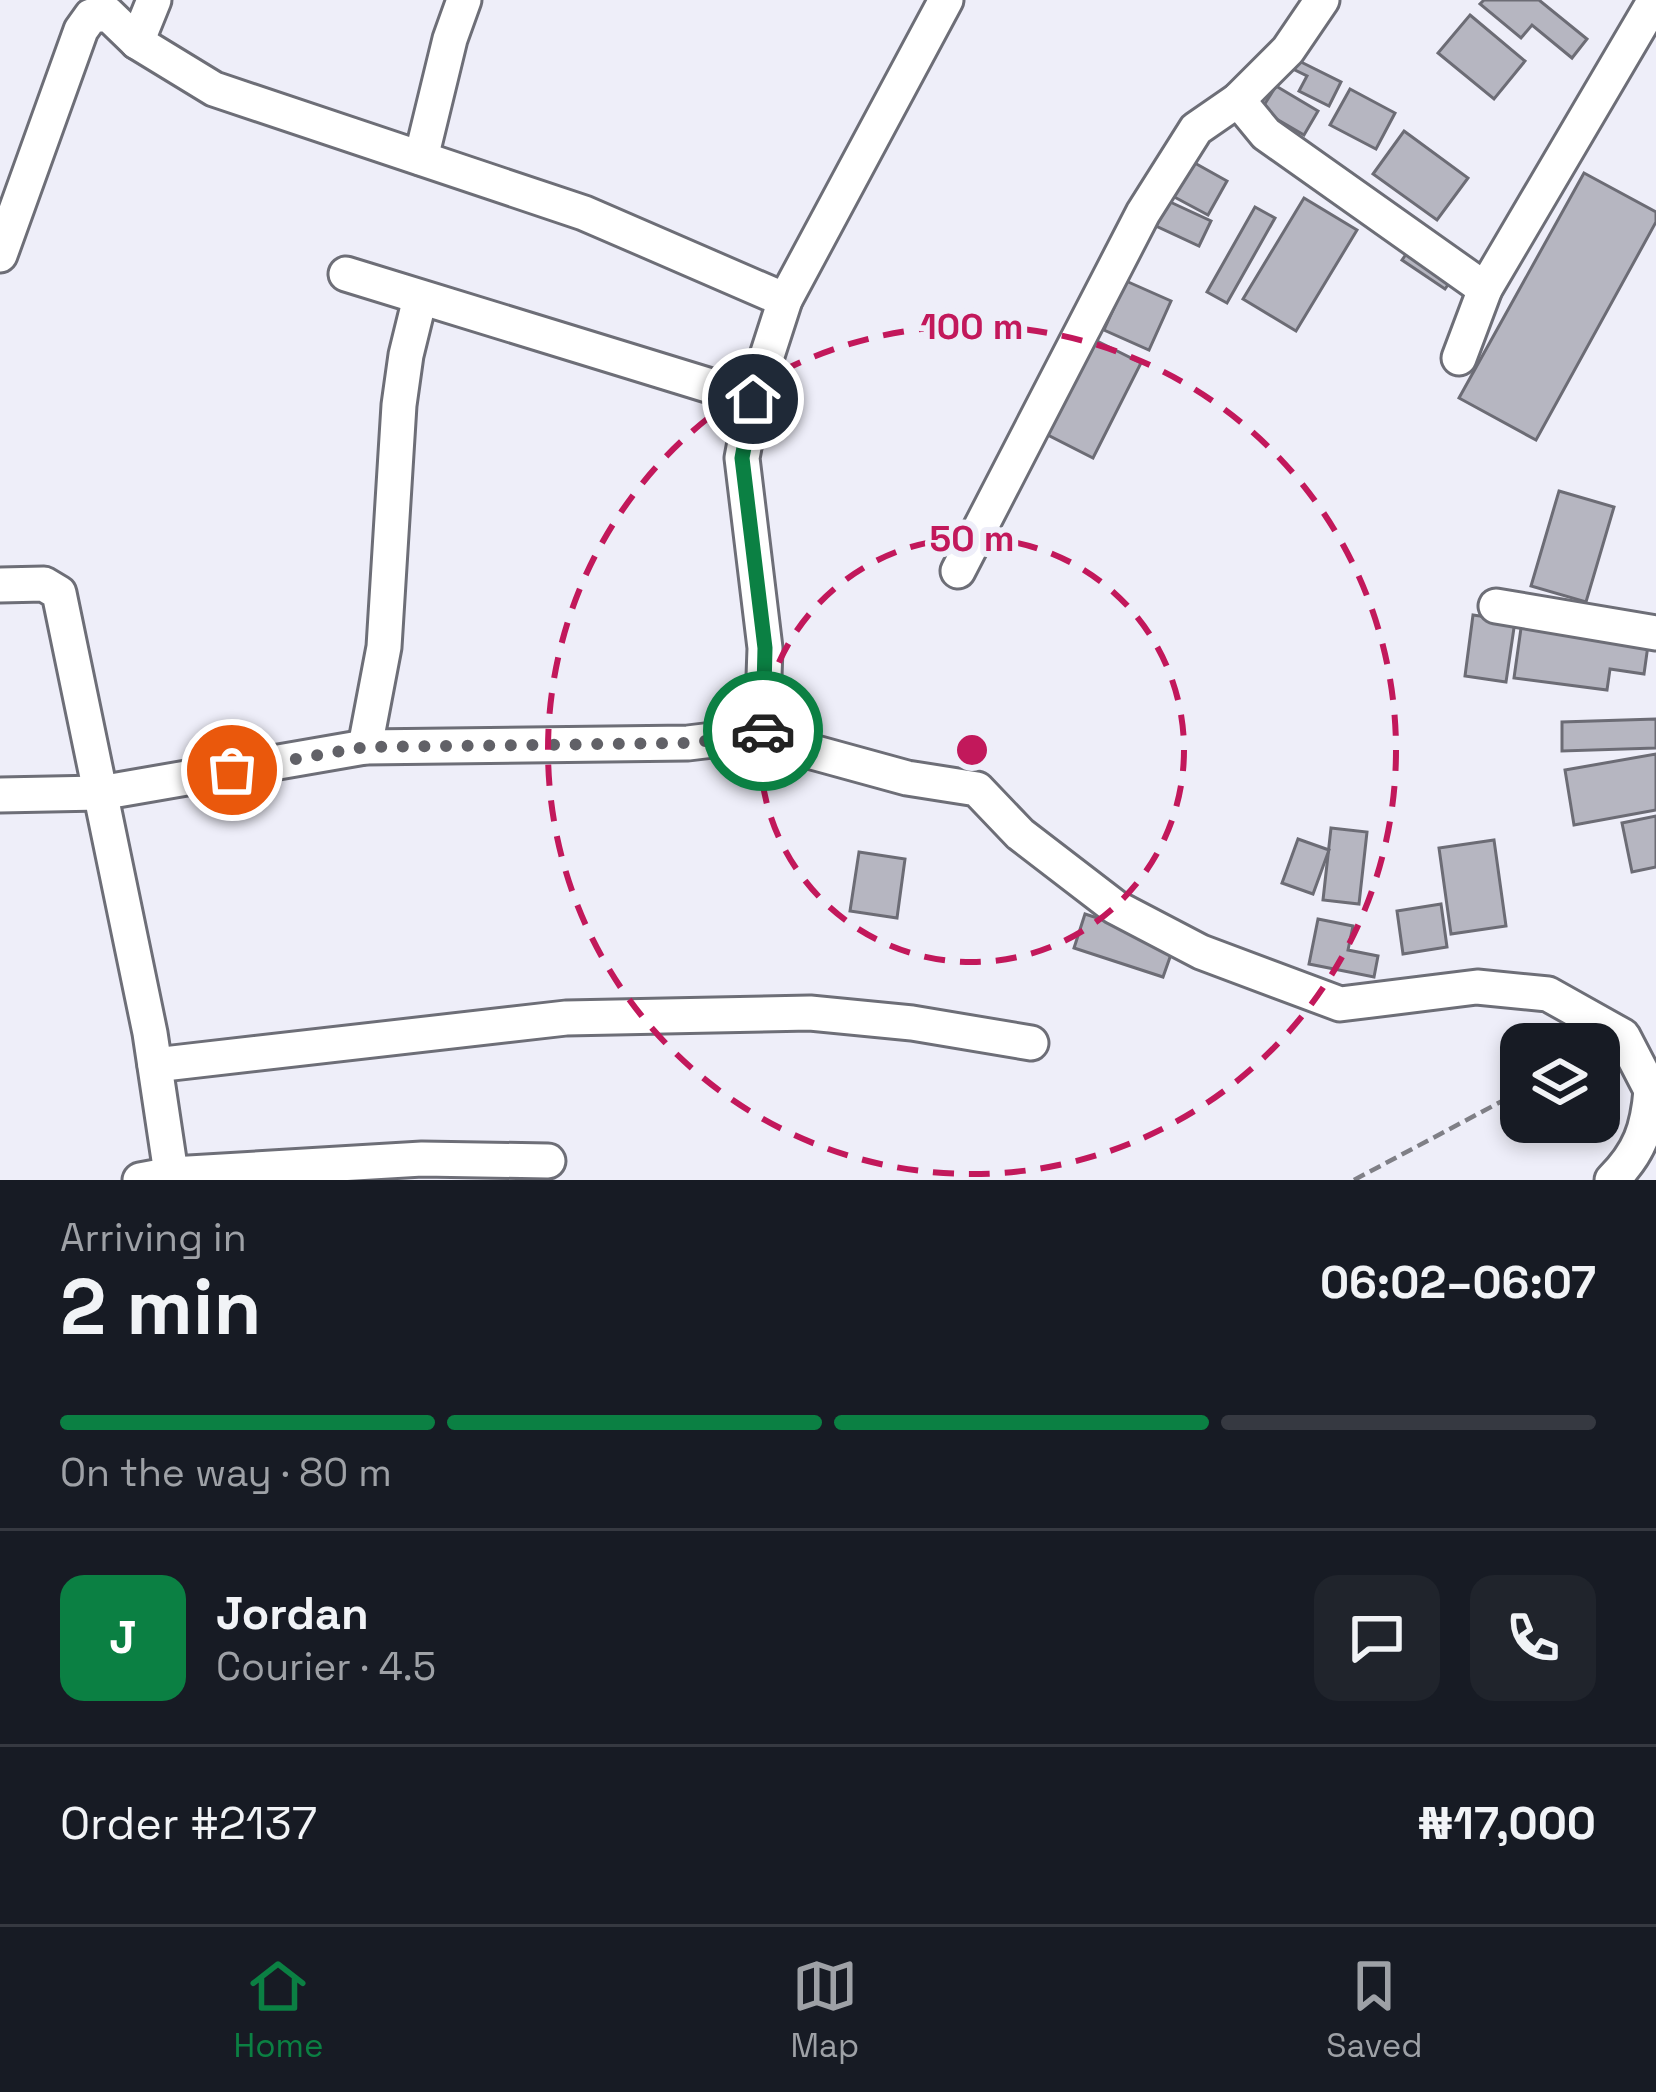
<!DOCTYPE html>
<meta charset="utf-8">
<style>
:root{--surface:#171b24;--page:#20242c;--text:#f1f3f6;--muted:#9ea1a6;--line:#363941;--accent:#0b8043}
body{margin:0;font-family:"Space Grotesk",sans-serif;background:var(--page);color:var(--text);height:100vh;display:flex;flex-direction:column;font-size:45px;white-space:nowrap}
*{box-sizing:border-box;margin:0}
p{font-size:39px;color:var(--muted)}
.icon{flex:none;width:66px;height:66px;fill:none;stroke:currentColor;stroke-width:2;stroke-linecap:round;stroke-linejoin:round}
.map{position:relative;height:1180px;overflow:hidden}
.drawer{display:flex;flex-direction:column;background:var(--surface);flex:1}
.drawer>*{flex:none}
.buttons{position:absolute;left:1500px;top:1023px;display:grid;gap:24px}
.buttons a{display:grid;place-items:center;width:120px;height:120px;border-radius:24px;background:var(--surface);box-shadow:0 6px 18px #0003;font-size:60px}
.pin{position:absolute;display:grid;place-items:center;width:102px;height:102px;color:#fff;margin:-51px;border:6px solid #fff;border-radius:50%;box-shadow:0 3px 12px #0007}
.courier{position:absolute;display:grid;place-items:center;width:120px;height:120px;margin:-60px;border:9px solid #0b8043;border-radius:50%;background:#fff;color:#222;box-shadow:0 3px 15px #0007}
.head em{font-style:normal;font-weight:600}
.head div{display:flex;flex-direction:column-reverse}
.head{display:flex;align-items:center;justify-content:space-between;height:204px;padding:0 60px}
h1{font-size:78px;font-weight:600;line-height:90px}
.bar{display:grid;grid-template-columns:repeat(4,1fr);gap:18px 12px;align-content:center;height:144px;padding:0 60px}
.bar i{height:15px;border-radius:9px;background:var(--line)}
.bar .current{background:var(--accent)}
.bar p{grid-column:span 4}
.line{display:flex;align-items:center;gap:30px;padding:0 60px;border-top:3px solid var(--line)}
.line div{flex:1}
.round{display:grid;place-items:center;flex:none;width:126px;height:126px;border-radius:24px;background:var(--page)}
.tabs{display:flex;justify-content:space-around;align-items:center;height:168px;border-top:3px solid var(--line);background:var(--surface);font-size:33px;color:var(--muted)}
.tabs a{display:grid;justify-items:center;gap:6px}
.tabs .current{color:var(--accent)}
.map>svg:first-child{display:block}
</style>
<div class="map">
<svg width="1656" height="1180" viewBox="0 0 1656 1180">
<rect width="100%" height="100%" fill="#eeeef9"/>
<g fill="#b6b6c1" stroke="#6c6c75" stroke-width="3">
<path d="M1484 0H1539L1587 39 1572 58 1532 25 1521 38 1480 4Z"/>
<path d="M1470 15 1525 61 1494 99 1438 53Z"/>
<path d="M1297 60 1341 82 1329 106 1299 91 1307 76 1293 69Z"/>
<path d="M1276 86 1318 111 1304 135 1261 110Z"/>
<path d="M1350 89 1395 113 1376 149 1330 125Z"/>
<path d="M1404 131 1468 178 1437 220 1373 174Z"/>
<path d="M1184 157 1227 181 1208 215 1165 192Z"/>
<path d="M1584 173 1656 212V222L1536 440 1459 398Z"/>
<path d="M1304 198 1357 230 1296 331 1243 299Z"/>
<path d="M1168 201 1211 221 1199 246 1156 226Z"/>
<path d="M1255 207 1275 218 1227 303 1207 292Z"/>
<path d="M1414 243 1457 272 1445 289 1402 260Z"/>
<path d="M1126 281 1171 301 1149 350 1104 330Z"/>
<path d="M1091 338 1141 363 1093 458 1044 433Z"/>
<path d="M1559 491 1614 507 1586 602 1531 586Z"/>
<path d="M1473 615 1515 621 1506 682 1465 676Z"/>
<path d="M1522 621 1649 638 1644 674 1610 669 1607 690 1514 678Z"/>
<path d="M1656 719V748L1562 751V722Z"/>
<path d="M1656 754V810L1574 825 1565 770Z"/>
<path d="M1656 816V867L1632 872 1622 823Z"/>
<path d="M1331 828 1367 832 1359 904 1323 900Z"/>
<path d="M1298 839 1329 850 1313 894 1282 883Z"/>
<path d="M1494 840 1506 926 1451 934 1439 848Z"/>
<path d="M859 852 905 859 897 918 850 911Z"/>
<path d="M1441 904 1447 947 1403 954 1397 911Z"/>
<path d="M1085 914 1175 943 1163 977 1074 948Z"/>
<path d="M1318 919 1353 926 1348 950 1378 956 1374 977 1309 964Z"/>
</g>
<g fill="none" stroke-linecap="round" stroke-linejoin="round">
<g stroke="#6d6e77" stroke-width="39">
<g id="street">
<path d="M137 42 154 0"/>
<path d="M1238 100 1266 134 1485 289"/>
<path d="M421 158 450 39 464 0"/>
<path d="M0 255 81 30 91 16 108 14 137 42 214 89 584 213 785 300"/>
<path d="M346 274 753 399"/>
<path d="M1459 358 1485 289 1655 0"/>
<path d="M958 571 1143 213 1196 129 1238 100 1288 50 1322 0"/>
<path d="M0 585 44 584 59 593 150 1033 172 1180"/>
<path d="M1496 606 1656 633"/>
<path d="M762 734 765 648 742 458 753 399 785 300 946 0"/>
<path d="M365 747 384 647 399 405 406 355 420 298"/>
<path d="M0 795 100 793 365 747 688 743 762 734 794 747 907 778 977 789 1020 834 1115 907 1201 952 1340 1004 1477 987 1548 994 1623 1036 1651 1090 1656 1093"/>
<path d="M155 1065 566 1018 810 1013 912 1023 1031 1043"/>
<path d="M140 1180 172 1174 422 1159 548 1161"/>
<path d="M1612 1180C1640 1152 1648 1128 1651 1090"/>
</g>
</g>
<path stroke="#7f7f86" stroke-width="4.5" stroke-dasharray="12 6" stroke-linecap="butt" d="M1354 1180 1521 1091"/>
<use href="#street" stroke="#fff" stroke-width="33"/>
</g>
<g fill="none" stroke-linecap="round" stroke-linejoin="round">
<path stroke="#616167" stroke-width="12" stroke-dasharray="0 21.6" d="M232 770 365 747 688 743 763 734V731"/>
<path stroke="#0b8043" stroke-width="15" d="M753 399 742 458 765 648 763 731"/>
</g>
<g fill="none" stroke="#c2185b" stroke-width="6" stroke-dasharray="21 15">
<circle cx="972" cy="750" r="212"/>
<circle cx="972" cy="750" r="424"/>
</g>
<circle cx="972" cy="750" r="18" fill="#c2185b" stroke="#eeeef9" stroke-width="6"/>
<g font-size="36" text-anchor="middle" font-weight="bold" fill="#c2185b" stroke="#eeeef9" stroke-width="12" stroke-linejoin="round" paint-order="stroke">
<text x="972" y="339">100 m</text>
<text x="972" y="551">50 m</text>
</g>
</svg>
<div class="buttons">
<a><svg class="icon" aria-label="layers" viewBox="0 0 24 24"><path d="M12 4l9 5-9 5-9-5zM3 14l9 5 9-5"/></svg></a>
</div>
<div class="pin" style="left:232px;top:770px;background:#ea580c"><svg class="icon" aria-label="bag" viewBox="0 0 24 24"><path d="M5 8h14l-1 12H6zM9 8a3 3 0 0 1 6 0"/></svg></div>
<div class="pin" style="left:753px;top:399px;background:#1f2937"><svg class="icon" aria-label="home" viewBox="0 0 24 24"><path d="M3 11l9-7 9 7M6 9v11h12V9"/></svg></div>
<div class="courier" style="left:763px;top:731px"><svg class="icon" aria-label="car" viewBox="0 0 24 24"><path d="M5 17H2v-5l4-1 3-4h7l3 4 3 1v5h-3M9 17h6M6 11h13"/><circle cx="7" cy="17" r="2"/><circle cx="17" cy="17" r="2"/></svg></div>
</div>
<section class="drawer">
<div class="head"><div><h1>2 min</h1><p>Arriving in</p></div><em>06:02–06:07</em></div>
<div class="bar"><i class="current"></i><i class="current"></i><i class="current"></i><i></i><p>On the way · 80 m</p></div>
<div class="line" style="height:216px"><b class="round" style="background:var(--accent);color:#fff">J</b><div><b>Jordan</b><p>Courier · 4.5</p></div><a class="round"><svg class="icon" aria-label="chat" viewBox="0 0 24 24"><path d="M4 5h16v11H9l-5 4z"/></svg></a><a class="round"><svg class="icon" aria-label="phone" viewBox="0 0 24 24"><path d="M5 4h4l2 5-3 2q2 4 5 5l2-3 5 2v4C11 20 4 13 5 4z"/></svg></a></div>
<div class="line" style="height:156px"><div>Order #2137</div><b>₦17,000</b></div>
</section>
<nav class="tabs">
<a class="current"><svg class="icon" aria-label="home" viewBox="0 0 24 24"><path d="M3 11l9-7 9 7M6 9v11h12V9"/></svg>Home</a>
<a><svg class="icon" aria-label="map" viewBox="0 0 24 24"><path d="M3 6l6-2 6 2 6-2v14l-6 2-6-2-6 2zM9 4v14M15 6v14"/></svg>Map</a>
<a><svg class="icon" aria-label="saved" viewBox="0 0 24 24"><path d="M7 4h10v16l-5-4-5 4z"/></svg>Saved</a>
</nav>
